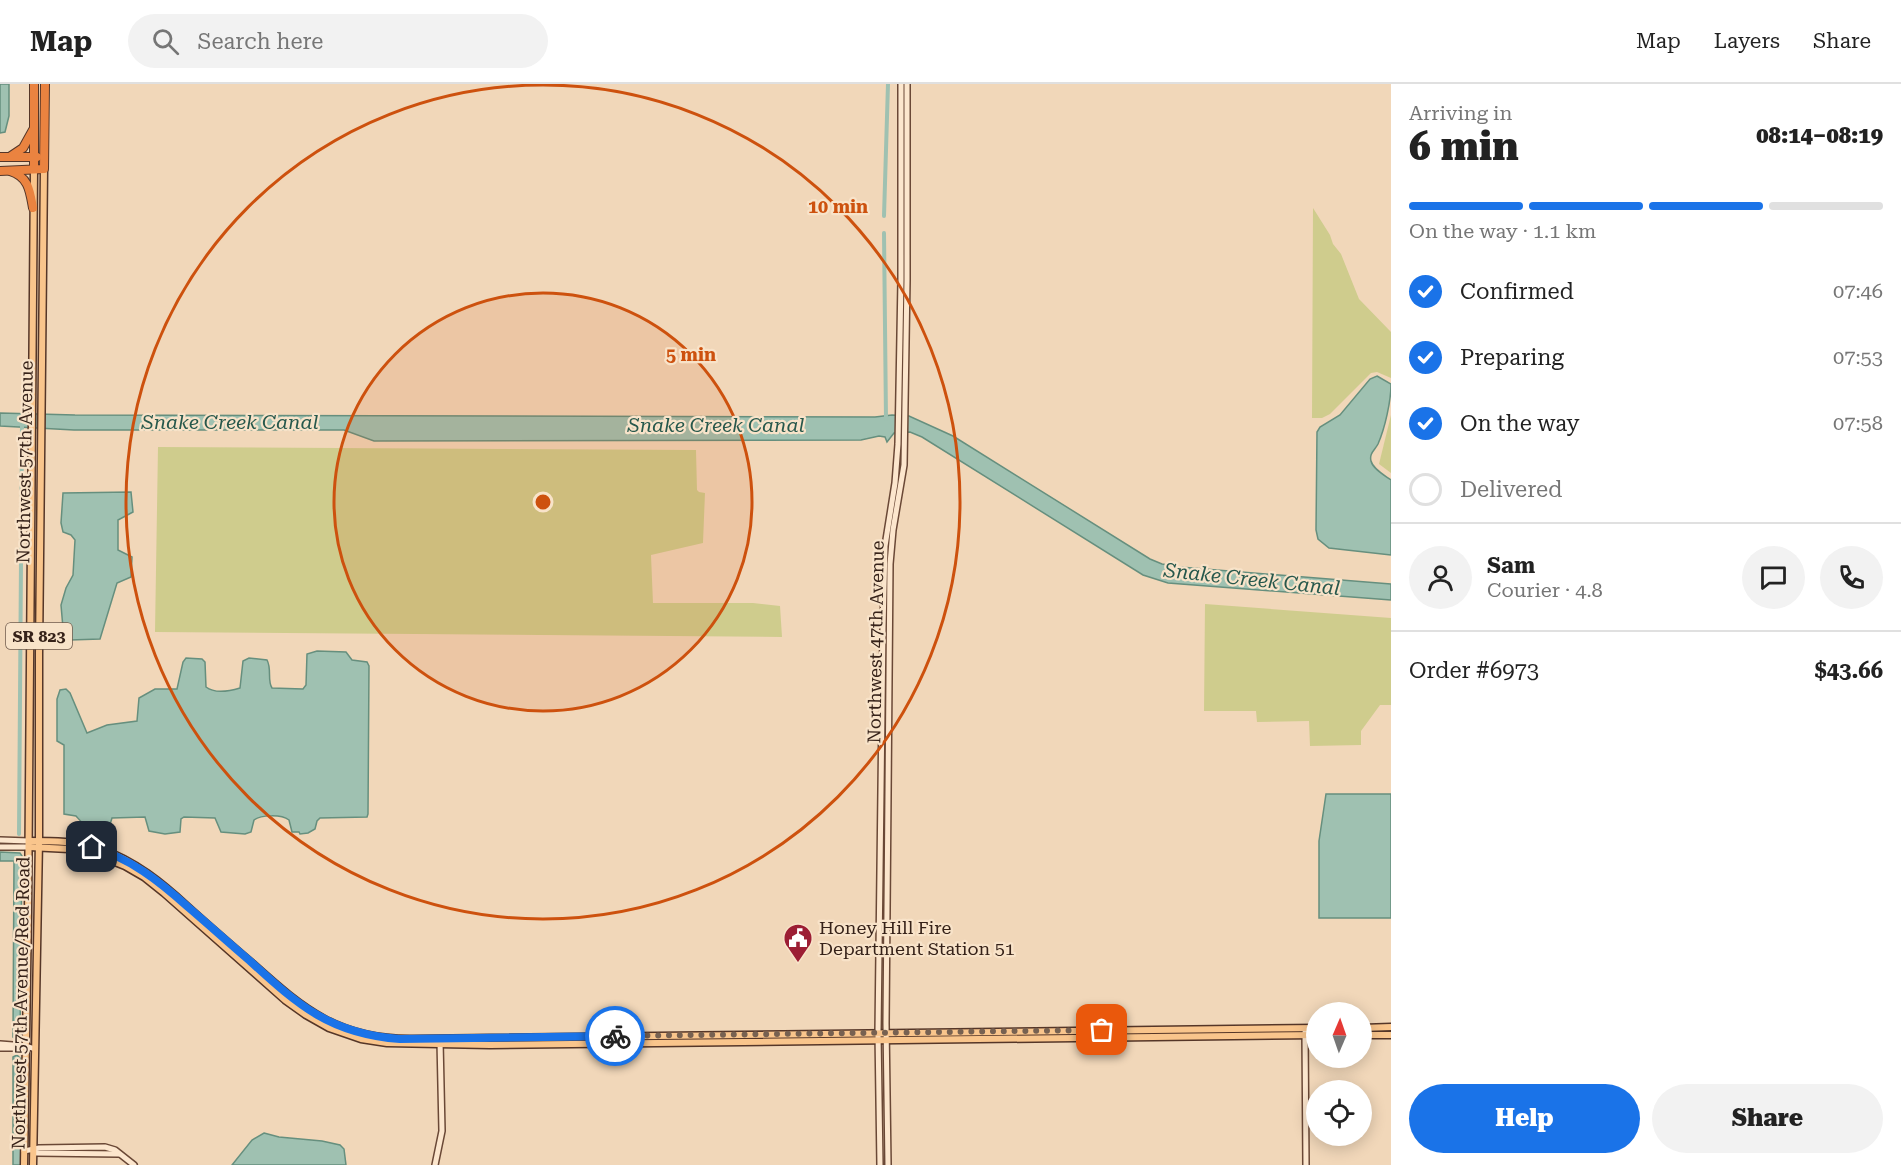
<!DOCTYPE html>
<meta charset="utf-8">
<style>
:root{--surface:#fff;--page:#f2f2f2;--text:#222;--muted:#767676;--line:#e0e0e0;--accent:#1a73e8}
body{margin:0;font-family:"Roboto Serif",serif;background:var(--page);color:var(--text);height:100vh;display:flex;flex-direction:column;font-size:22px;white-space:nowrap}
*{box-sizing:border-box;margin:0}
p{font-size:20px;color:var(--muted)}
.icon{flex:none;width:33px;height:33px;fill:none;stroke:currentColor;stroke-width:2;stroke-linecap:round;stroke-linejoin:round}
.map{position:relative;flex:1;overflow:hidden}
.panel{display:flex;flex-direction:column;background:var(--surface);width:510px}
.panel>*{flex:none}
.needle{width:39px;rotate:2deg}
.controls{position:absolute;left:1306px;top:918px;display:grid;gap:12px}
.controls a{display:grid;place-items:center;width:66px;height:66px;border-radius:50%;background:var(--surface);box-shadow:0 3px 15px #0003;font-size:30px}
.pin{position:absolute;display:grid;place-items:center;width:51px;height:51px;color:#fff;margin:-26px;border-radius:12px;box-shadow:0 3px 9px #0006}
.courier{position:absolute;display:grid;place-items:center;width:60px;height:60px;margin:-30px;border:4px solid #1a73e8;border-radius:50%;background:#fff;color:#222;box-shadow:0 2px 8px #0007}
.headline em{font-style:normal;font-weight:800}
.headline div{display:flex;flex-direction:column-reverse}
.headline{display:flex;align-items:center;justify-content:space-between;height:102px;padding:0 18px}
h1{font-size:39px;font-weight:800;line-height:45px}
.bar{display:grid;grid-template-columns:repeat(4,1fr);gap:9px 6px;align-content:center;height:72px;padding:0 18px}
.bar i{height:8px;border-radius:4px;background:var(--line)}
.bar .on{background:var(--accent)}
.bar p{grid-column:span 4}
.line{display:flex;align-items:center;gap:15px;padding:0 18px;border-top:2px solid var(--line)}
.line div{flex:1}
.round{display:grid;place-items:center;flex:none;width:63px;height:63px;border-radius:32px;background:var(--page)}
ol{padding:0 18px;list-style:none}
li{display:flex;align-items:center;gap:18px;height:66px}
li p{margin-inline-start:auto}
li .icon{padding:6px;border-radius:50%;background:var(--accent);color:#fff;stroke-width:4}
li:last-child{color:var(--muted)}
li i{width:33px;height:33px;border:3px solid var(--line);border-radius:50%}
.button{display:flex;gap:12px;margin-top:auto;padding:12px 18px}
.button a{flex:1;height:69px;border-radius:36px;background:var(--accent);color:#fff;font-size:24px;font-weight:800;line-height:69px;text-align:center}
.button a+a{background:var(--page);color:var(--text)}
header{display:flex;align-items:center;gap:36px;box-sizing:border-box;height:84px;padding:0 30px;background:var(--surface);border-bottom:2px solid var(--line)}
header strong{font-size:28px}
nav{display:flex;gap:33px;margin-inline-start:auto;font-size:21px}
.search{width:420px;height:54px;background:var(--page);display:flex;align-items:center;gap:15px;box-sizing:border-box;padding:0 21px;border-radius:33px;color:var(--muted);font-size:22px}
main{display:flex;flex:1;min-height:0}
.map>svg:first-child{display:block}
</style>
<header>
<strong>Map</strong>
<div class="search"><svg class="icon" aria-label="search" viewBox="0 0 24 24"><circle cx="10" cy="10" r="6"/><path d="M15 15l6 6"/></svg>Search here</div>
<nav><a>Map</a><a>Layers</a><a>Share</a></nav>
</header>
<main>
<div class="map">
<svg width="1391" height="1081" viewBox="0 0 1391 1081">
<rect width="100%" height="100%" fill="#f1d7b9"/>
<g fill="#cfcc8d">
<path d="M1313 124 1330 151 1333 160 1341 170 1359 215 1391 248V294L1377 288 1371 289 1330 330 1322 334H1312Z"/>
<path d="M1391 331V389L1379 380Z"/>
<path d="M158 363 696 366 697 406 699 408 705 409 703 459 651 471 653 519H753L780 522 782 553 155 548Z"/>
<path d="M1205 520 1391 534V621H1380L1361 647V661L1310 662 1309 637 1257 638 1256 627H1204Z"/>
</g>
<g fill="#9fc1b1" stroke="#668f7e" stroke-width="1.5">
<path d="M0 0H9V32L5 48 0 49Z"/>
<path d="M1377 292 1391 300C1391 317 1385 344 1378 360 1375 366 1369 369 1371 377 1373 385 1384 391 1391 396V471L1329 464 1318 455 1316 446 1317 348 1320 343 1340 331 1370 295Z"/>
<path d="M0 329 75 331 875 333 892 331 909 332 953 352 1150 475 1162 480 1180 483 1391 500V516L1168 499 1143 491 922 353 910 348 894 349 887 358 885 353 879 352 861 356 374 357 344 346H74L0 342Z"/>
<path d="M131 408 133 428 118 436V466L132 473 131 493 117 499 100 555 70 556 63 544 61 521 66 504 73 491 75 456 71 451 63 448 61 439 63 409Z"/>
<path d="M317 567 346 568 352 576 367 578 369 582 368 730 367 733 320 734 317 737 315 745 308 749 300 750 299 748H292L289 736C281 730 261 731 254 736L251 748 245 750 221 748 215 734 184 733 181 735 180 748 165 750 149 747 145 733 112 734 108 747C93 753 85 742 76 732L64 730V661L57 657V615L60 606 66 605 70 609 87 649 107 641 137 637 139 614 155 605H177L183 578 186 574 202 575 205 578 206 603C215 610 230 607 240 604L243 577 249 574 267 576C272 585 267 596 272 604L303 605 306 601 307 570Z"/>
<path d="M1326 710H1391V834H1319V757Z"/>
<path d="M0 768 20 769 22 772 20 951 16 955 13 953 14 777H0Z"/>
<path d="M17 971 20 974 22 1081H13V973Z"/>
<path d="M264 1049 279 1053 322 1057 340 1061 344 1065 346 1081H232L252 1056Z"/>
</g>
<g fill="none" stroke-linecap="round" stroke-linejoin="round">
<g stroke="#9fc1b1" stroke-width="4">
<path d="M884 132 888 0"/>
<path d="M884 149 886 335"/>
<path d="M19 750 22 340"/>
</g>
<g stroke="#6a4836" stroke-width="8">
<g id="secondary">
<path d="M0 756 29 757"/>
<path d="M0 763H29"/>
<path d="M1305 948 1306 1081"/>
<path d="M0 960 26 962 35 965"/>
<path d="M0 964H24"/>
<path d="M24 1067 39 1064 105 1063 115 1066 134 1081"/>
<path d="M33 1067 36 1069 119 1070"/>
<path d="M435 1081 442 1047 440 957"/>
<path d="M880 1081 878 949 883 544 885 462 895 399 898 360 901 196V0"/>
<path d="M888 1081 886 939 890 480 893 446 904 381 907 196V0"/>
</g>
</g>
<g stroke="#553628" stroke-width="9">
<g id="primary">
<path d="M29 757C53 757 77 757 101 765 135 777 162 799 188 823 209 842 231 861 253 880 304 926 340 956 413 955L1317 944"/>
<path d="M29 763 69 765 100 772 125 782 144 793 164 809 285 916 306 931 329 944 361 955 387 959 490 961 1317 951"/>
<path d="M1362 944 1391 943"/>
<path d="M1362 951H1391"/>
<path d="M24 1081 28 829 34 85"/>
<path d="M33 1081 39 757V570L44 85"/>
</g>
</g>
<g stroke="#553628" stroke-width="10">
<g id="highway">
<path d="M11 72 23 64 33 46"/>
<path d="M0 73H37"/>
<path d="M34 85V0"/>
<path d="M0 87 44 85 45 0"/>
<path d="M10 87C29 93 30 107 33 124"/>
</g>
</g>
<use href="#secondary" stroke="#fce6cd" stroke-width="5"/>
<use href="#primary" stroke="#f9c58c" stroke-width="6"/>
<use href="#highway" stroke="#ea8340" stroke-width="8"/>
</g>
<g fill="none" stroke-linecap="round" stroke-linejoin="round">
<path stroke="#776151" stroke-width="6" stroke-dasharray="0 10.8" d="M615 952 1102 946"/>
<path stroke="#1a73e8" stroke-width="8" d="M92 763C130 774 159 797 188 823 209 841 229 859 250 877 299 922 331 950 400 955L615 952"/>
</g>
<circle cx="543" cy="418" r="209" fill="#cd510e" fill-opacity=".12"/>
<g fill="none" stroke="#cd510e" stroke-width="3">
<circle cx="543" cy="418" r="209"/>
<circle cx="543" cy="418" r="417"/>
</g>
<defs>
<g id="civic-pin" transform="scale(1.5)"><path d="M0 17L-7.5 6A9.5 9.5 0 1 1 7.5 6Z" fill="#9c1e34" stroke="#f8e3c9"/><path d="M-.6-6.5H3V-4.5H.6V-3L4-1V1h2V6H-6V1h2V-1L-.6-3ZM-1.2 2.5V6h2.4V2.5Z" fill="#fff"/></g>
</defs>
<g fill-rule="evenodd">
<use href="#civic-pin" x="798" y="854"/>
</g>
<g text-anchor="middle" stroke-width="4.5" stroke-linejoin="round" paint-order="stroke">
<rect fill="#f8e3c9" stroke="#705c4e" stroke-width="1.5" x="6" y="539" width="66" height="26" rx="4.5"/>
<g font-size="16" font-weight="bold" fill="#362219">
<text x="39" y="558">SR 823</text>
</g>
<g font-size="18" fill="#362219" stroke="#f8e3c9">
<text transform="translate(25 378) rotate(-89)" y="6">Northwest 57th Avenue</text>
<text transform="translate(876 558) rotate(-89)" y="6">Northwest 47th Avenue</text>
<text transform="translate(21 919) rotate(-89)" y="6">Northwest 57th Avenue/Red Road</text>
</g>
<g font-size="18" fill="#362219" stroke="#f8e3c9" text-anchor="start">
<text x="819" y="850">Honey Hill Fire<tspan x="819" dy="21">Department Station 51</tspan></text>
</g>
<g font-size="20" font-style="italic" fill="#27584c" stroke="#f8e3c9">
<text x="230" y="345">Snake Creek Canal</text>
<text x="716" y="348">Snake Creek Canal</text>
<text transform="translate(1252 495) rotate(6)" y="7">Snake Creek Canal</text>
</g>
</g>
<circle cx="543" cy="418" r="9" fill="#cd510e" stroke="#f8e3c9" stroke-width="3"/>
<g font-size="18" text-anchor="middle" font-weight="bold" fill="#cd510e" stroke="#f8e3c9" stroke-width="4.5" stroke-linejoin="round" paint-order="stroke">
<text x="838" y="129">10 min</text>
<text x="691" y="277">5 min</text>
</g>
</svg>
<div class="controls">
<a><svg class="needle" viewBox="-14 -14 28 28"><path d="M0-13l5 13h-10z" fill="#e53935"/><path d="M0 13l5-13h-10z" fill="#767676"/></svg></a>
<a><svg class="icon" aria-label="locate" viewBox="0 0 24 24"><circle cx="12" cy="12" r="6"/><path d="M12 2v4M12 18v4M2 12h4M18 12h4"/></svg></a>
</div>
<div class="pin" style="left:1102px;top:946px;background:#ea580c"><svg class="icon" aria-label="bag" viewBox="0 0 24 24"><path d="M5 8h14l-1 12H6zM9 8a3 3 0 0 1 6 0"/></svg></div>
<div class="pin" style="left:92px;top:763px;background:#1f2937"><svg class="icon" aria-label="home" viewBox="0 0 24 24"><path d="M3 11l9-7 9 7M6 9v11h12V9"/></svg></div>
<div class="courier" style="left:615px;top:952px"><svg class="icon" aria-label="bike" viewBox="0 0 24 24"><circle cx="6" cy="16" r="4"/><circle cx="18" cy="16" r="4"/><path d="M6 16l4-8h5l3 8M10 8l3 8H6M13 5h3"/></svg></div>
</div>
<section class="panel">
<div class="headline"><div><h1>6 min</h1><p>Arriving in</p></div><em>08:14–08:19</em></div>
<div class="bar"><i class="on"></i><i class="on"></i><i class="on"></i><i></i><p>On the way · 1.1 km</p></div>
<ol>
<li><svg class="icon" aria-label="check" viewBox="0 0 24 24"><path d="M5 12l5 5 9-10"/></svg>Confirmed<p>07:46</p></li>
<li><svg class="icon" aria-label="check" viewBox="0 0 24 24"><path d="M5 12l5 5 9-10"/></svg>Preparing<p>07:53</p></li>
<li><svg class="icon" aria-label="check" viewBox="0 0 24 24"><path d="M5 12l5 5 9-10"/></svg>On the way<p>07:58</p></li>
<li><i></i>Delivered</li>
</ol>
<div class="line" style="height:108px"><a class="round"><svg class="icon" aria-label="person" viewBox="0 0 24 24"><circle cx="12" cy="8" r="4"/><path d="M4 21q1-7 8-7t8 7"/></svg></a><div><b>Sam</b><p>Courier · 4.8</p></div><a class="round"><svg class="icon" aria-label="chat" viewBox="0 0 24 24"><path d="M4 5h16v11H9l-5 4z"/></svg></a><a class="round"><svg class="icon" aria-label="phone" viewBox="0 0 24 24"><path d="M5 4h4l2 5-3 2q2 4 5 5l2-3 5 2v4C11 20 4 13 5 4z"/></svg></a></div>
<div class="line" style="height:78px"><div>Order #6973</div><b>$43.66</b></div>
<div class="button"><a>Help</a><a>Share</a></div>
</section>
</main>
